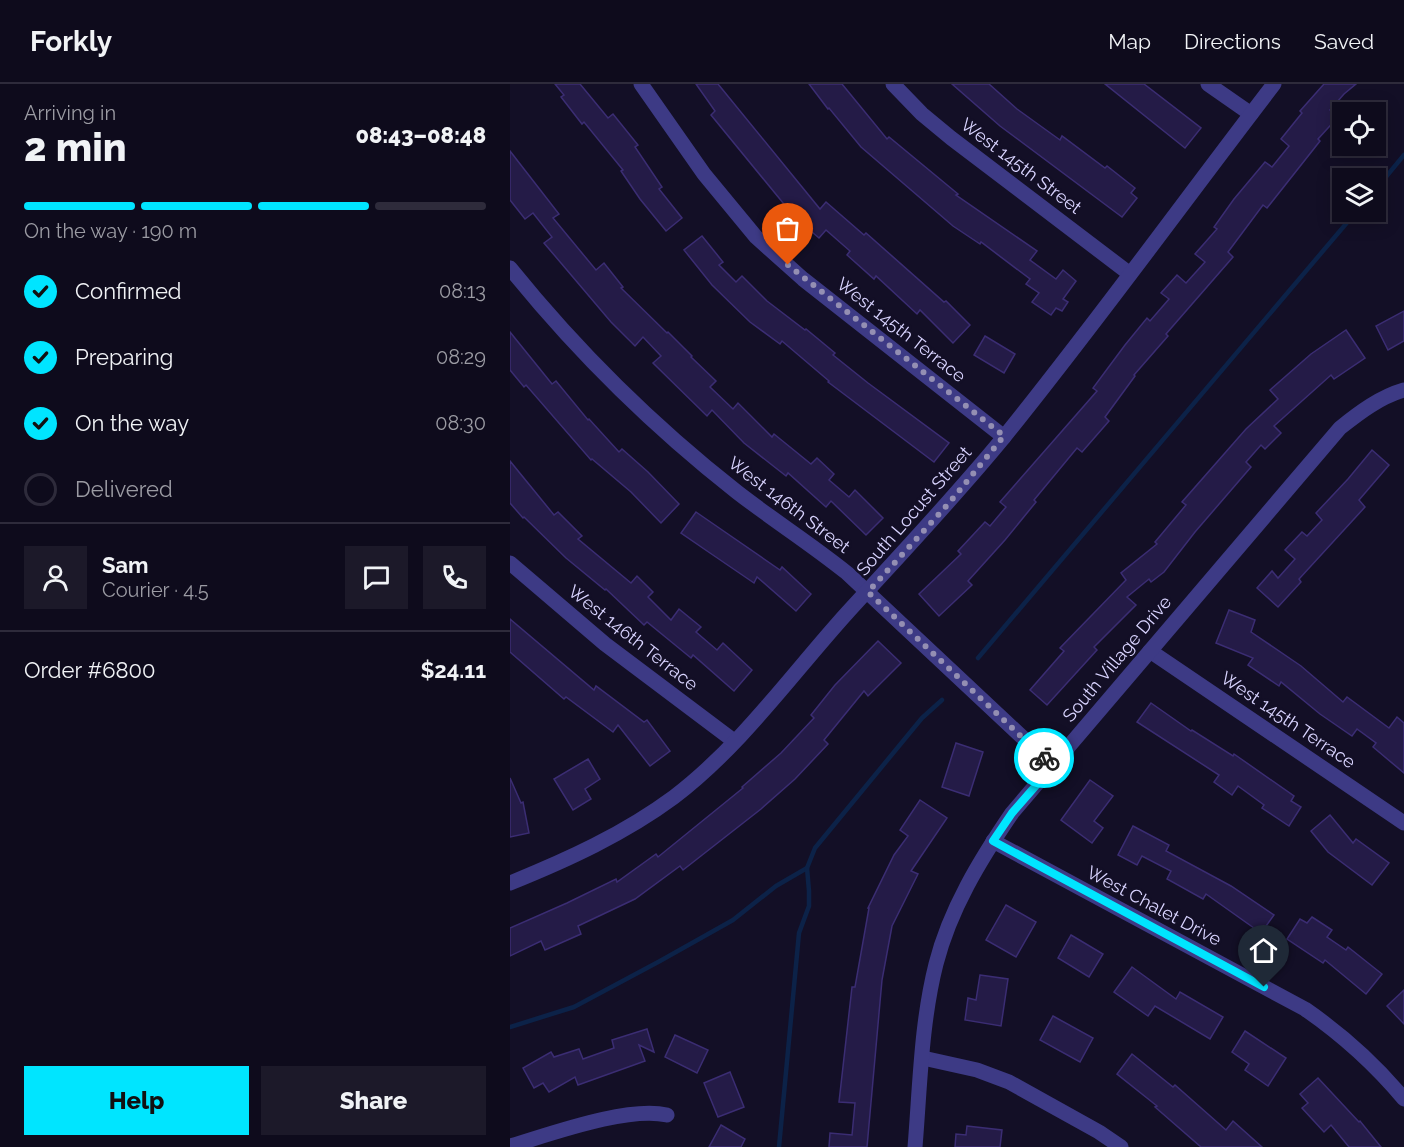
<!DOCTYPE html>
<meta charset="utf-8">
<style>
:root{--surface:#0e0b1c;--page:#1c1929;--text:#f1f3f6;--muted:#9b9ba3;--line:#2e2b3b;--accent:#00e5ff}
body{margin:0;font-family:Raleway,sans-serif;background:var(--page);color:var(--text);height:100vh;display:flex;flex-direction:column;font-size:22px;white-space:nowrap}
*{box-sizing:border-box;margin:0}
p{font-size:20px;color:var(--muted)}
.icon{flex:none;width:33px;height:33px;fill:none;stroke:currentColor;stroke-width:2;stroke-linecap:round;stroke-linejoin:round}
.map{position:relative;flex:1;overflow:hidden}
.drawer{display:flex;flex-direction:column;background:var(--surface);width:510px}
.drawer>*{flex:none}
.buttons{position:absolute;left:822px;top:18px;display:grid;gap:12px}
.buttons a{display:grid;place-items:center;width:54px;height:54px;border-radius:0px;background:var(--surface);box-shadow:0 3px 15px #0003,0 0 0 2px var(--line);font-size:30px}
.pin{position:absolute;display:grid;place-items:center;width:51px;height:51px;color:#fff;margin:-62px -26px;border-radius:50% 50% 50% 0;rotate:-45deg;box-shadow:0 0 6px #0007}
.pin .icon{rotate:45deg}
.courier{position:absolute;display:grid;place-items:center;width:60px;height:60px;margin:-30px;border:4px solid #00e5ff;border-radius:50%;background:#fff;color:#222;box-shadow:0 2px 8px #0007}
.overview em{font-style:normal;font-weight:800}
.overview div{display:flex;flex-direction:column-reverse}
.overview{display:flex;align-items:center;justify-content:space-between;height:102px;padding:0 24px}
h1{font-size:39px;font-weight:800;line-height:45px}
.bar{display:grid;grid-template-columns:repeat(4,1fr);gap:9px 6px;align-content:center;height:72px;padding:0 24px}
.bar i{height:8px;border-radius:4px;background:var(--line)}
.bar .current{background:var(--accent)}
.bar p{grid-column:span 4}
.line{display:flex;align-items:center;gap:15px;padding:0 24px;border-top:2px solid var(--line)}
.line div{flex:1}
.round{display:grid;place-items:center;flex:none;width:63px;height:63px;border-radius:0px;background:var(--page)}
ol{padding:0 24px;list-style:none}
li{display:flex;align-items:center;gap:18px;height:66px}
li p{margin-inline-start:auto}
li .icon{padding:6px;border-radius:50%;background:var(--accent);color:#111;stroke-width:4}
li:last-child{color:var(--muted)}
li i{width:33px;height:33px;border:3px solid var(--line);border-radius:50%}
.cta{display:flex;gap:12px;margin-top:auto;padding:12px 24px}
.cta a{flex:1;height:69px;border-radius:0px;background:var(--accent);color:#111;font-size:24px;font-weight:800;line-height:69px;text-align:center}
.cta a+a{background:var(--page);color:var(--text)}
header{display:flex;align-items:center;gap:36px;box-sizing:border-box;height:84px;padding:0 30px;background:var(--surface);border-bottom:2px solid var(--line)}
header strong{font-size:28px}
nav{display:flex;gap:33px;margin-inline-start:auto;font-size:21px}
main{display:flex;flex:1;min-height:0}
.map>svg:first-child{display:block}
</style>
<header>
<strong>Forkly</strong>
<nav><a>Map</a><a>Directions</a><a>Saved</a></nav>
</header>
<main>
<section class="drawer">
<div class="overview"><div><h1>2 min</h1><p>Arriving in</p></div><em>08:43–08:48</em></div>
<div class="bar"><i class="current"></i><i class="current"></i><i class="current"></i><i></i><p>On the way · 190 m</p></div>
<ol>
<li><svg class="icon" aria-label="check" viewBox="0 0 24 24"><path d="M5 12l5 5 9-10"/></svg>Confirmed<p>08:13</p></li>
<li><svg class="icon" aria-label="check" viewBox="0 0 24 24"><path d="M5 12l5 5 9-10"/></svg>Preparing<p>08:29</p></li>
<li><svg class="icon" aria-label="check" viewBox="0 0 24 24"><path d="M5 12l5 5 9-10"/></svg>On the way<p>08:30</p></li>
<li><i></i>Delivered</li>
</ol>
<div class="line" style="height:108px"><a class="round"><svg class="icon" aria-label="person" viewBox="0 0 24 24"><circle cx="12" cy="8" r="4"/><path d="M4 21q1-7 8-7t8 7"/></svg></a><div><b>Sam</b><p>Courier · 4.5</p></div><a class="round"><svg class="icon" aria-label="chat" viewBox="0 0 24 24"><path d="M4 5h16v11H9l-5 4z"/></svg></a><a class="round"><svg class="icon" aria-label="phone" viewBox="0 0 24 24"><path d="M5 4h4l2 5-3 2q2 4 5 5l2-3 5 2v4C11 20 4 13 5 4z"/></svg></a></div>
<div class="line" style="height:78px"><div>Order #6800</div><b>$24.11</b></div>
<div class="cta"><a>Help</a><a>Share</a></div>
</section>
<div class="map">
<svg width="894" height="1063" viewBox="0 0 894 1063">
<rect width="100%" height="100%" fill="#130f26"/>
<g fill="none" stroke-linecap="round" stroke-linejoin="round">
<g stroke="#0c2248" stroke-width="4.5">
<path d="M866 105 894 71"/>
<path d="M468 574 846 128"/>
<path d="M0 943 64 923 150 877 223 836 266 802 297 784"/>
<path d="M269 1063 289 849 299 822V807L297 784 305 764 412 634 432 616"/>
</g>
</g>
<g fill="#241b47" stroke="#3b2d73" stroke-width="1.5">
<path d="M45 0H70L98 34 103 30 128 61 125 63 152 103 149 105 172 134 156 147 130 115 111 87 113 86 74 38 72 40 51 13 54 11Z"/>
<path d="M186 0H208L310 125 316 118 354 151 356 149 434 218 436 217 460 241 443 259 410 226 407 230 366 192 364 195 337 171 340 167 316 146 309 154 287 135 290 132 282 122 278 125 201 31 205 27Z"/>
<path d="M299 0H332L377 55 379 53 448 110 446 111 527 167 520 176 546 195 553 186 566 197 553 215 558 218 552 227 546 224 541 231 522 218 529 209 516 200 520 195 471 158 470 160 443 142 351 63 319 24 318 25Z"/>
<path d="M442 0H479L507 25 550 56 552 52 595 84 597 82 625 104 621 109 627 114 612 133 490 42Z"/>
<path d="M595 0H634L691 44 675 64Z"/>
<path d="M814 0H846L834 10 820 26 828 33 808 55 810 57 757 124 753 121 718 168 723 173 656 250 658 252 624 291 625 292 595 333 599 337 572 368 567 364 524 416 526 418 495 456 458 497 462 501 429 532 409 510 451 470 448 467 475 438 480 442 496 423 490 418 587 307 583 304 615 261 637 234 640 237 659 215 651 209 667 191 676 199 695 178 685 170 707 145 704 143 724 115 755 78 762 83 779 62 771 55 792 29 790 27Z"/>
<path d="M0 67 49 130 43 134 86 186 94 179 113 203 111 204 157 249 158 248 182 272 181 273 206 297 200 303 223 325 228 319 262 353 264 350 301 380 307 374 324 390 319 396 339 413 345 406 373 434 356 451 321 417 316 423 278 389 276 392 234 359 202 326 197 332 143 279 151 272 133 253 125 262 101 238 34 159 42 153 23 129 15 135 0 116Z"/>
<path d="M192 152 213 178 209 181 226 198 232 192 257 217 295 246 296 245 325 269 323 271 358 299 439 359 424 378 318 298 319 297 272 257 270 260 240 238 202 201 174 166Z"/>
<path d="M894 227V257L878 266 866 242Z"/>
<path d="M836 246 855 274 824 295 821 291 764 342 771 349 755 365 751 361 736 378 741 383 685 448 654 488 641 498 639 495 617 513 626 521 584 563 587 566 537 621 520 606 554 567 550 564 616 496 611 489 647 460 645 458 676 421 672 418 736 345 768 315 760 306 801 270Z"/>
<path d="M0 248 42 300 46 297 78 336 79 335 109 368 112 365 138 388 169 420 151 439 121 408 82 375 81 376 16 301 14 303 0 286Z"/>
<path d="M475 252 505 270 494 289 464 271Z"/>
<path d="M862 366 879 381 849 416 855 423 789 495 791 498 768 523 747 504 762 487 768 494 785 475 775 466 792 448 797 452 812 436 806 429 838 395Z"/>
<path d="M0 377 44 431 48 428 72 452 68 455 121 499 127 492 143 508 138 513 161 536 169 525 191 543 186 548 207 566 213 559 242 586 224 607 183 571 181 574 137 538 134 541 96 505 95 506 56 474 14 433 13 434 0 419Z"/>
<path d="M186 428 270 486 272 483 301 510 286 527 247 493 244 499 200 469 171 449Z"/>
<path d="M719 526 745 536 741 548 791 582 833 618 837 613 879 644 887 633 894 639V689L863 663 866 659 847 645 842 652 810 630 771 598 769 602 738 581 743 574 706 559Z"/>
<path d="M0 535 84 606 86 602 134 638 137 636 160 667 140 682 108 641 103 648 56 613 54 615 0 568Z"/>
<path d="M368 557 391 579 358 612 354 607 314 656 318 660 285 695 251 725 173 786 170 782 125 815 68 842 71 850 35 866 31 857 0 872V844L57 819 106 795 107 798 146 770 148 773 233 704 232 703 271 669 304 634 301 631 325 601Z"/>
<path d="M641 619 681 647 682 646 723 672 724 670 784 712 781 717 791 723 779 742 752 724 754 721 728 702 722 711 704 698 709 691 627 638Z"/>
<path d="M446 659 473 668 459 712 432 703Z"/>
<path d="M78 675 90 695 75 705 81 715 63 726 44 695Z"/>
<path d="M0 694 11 719 13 718 19 749 0 753Z"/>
<path d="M580 696 603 712 584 737 593 744 582 759 551 736Z"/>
<path d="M410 716 437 734 401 787 408 790 382 842 372 896 357 1063H319L320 1049 342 1051 345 1019 329 1018 342 903H345L359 824H358L384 771 398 752 390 746Z"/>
<path d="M820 731 843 759 846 755 879 779 862 801 818 768 801 747Z"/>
<path d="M623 742 659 761 656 767 721 802 764 831 751 849 696 810 693 815 657 795 661 787 632 772 627 781 608 771Z"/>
<path d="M496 821 526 838 506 873 476 856Z"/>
<path d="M802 833 822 846 817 853 836 866 838 863 872 890 856 910 815 876 813 879 777 855 790 835 797 839Z"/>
<path d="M561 851 593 870 579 893 548 874Z"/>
<path d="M622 883 666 915 670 908 713 933 700 955 645 922 638 932 604 908Z"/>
<path d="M470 891 498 895 491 942 455 936 458 914 466 916Z"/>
<path d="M894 906V940L877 922Z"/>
<path d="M543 932 583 954 570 978 530 956Z"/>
<path d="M137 945 144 968 129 961 135 977 68 1001 65 993 39 1008 33 999 24 1004 13 984 41 968 44 973 69 965 73 975 104 964 102 956Z"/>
<path d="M735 947 776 974 758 1002 735 986 739 980 722 968Z"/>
<path d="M165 951 198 966 187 989 155 973Z"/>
<path d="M622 970 663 1003 665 1001 716 1046 723 1037 752 1063H691L645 1023 647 1022 607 990Z"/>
<path d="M220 988 234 1023 208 1033 194 999Z"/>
<path d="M808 994 849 1038 850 1037 871 1063H839L821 1041 814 1048 792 1024 798 1019 790 1010Z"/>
<path d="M211 1041 235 1055 231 1063H199Z"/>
<path d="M457 1042 492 1046 490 1063H445L446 1050 456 1051Z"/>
</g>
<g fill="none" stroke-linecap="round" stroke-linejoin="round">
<g stroke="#3d3a85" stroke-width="15">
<path d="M131 0 194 90 246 153 293 195 494 353"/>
<path d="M383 0 412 30 441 54 620 190"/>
<path d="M698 0 741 30"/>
<path d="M0 184C67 267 143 342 227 408 263 436 301 460 337 489L543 682"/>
<path d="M0 479 95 560 224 657"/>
<path d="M640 567 894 739"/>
<path d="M483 757 795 925C834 952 864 979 894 1015"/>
<path d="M413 974 467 986 499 998 589 1048 611 1063"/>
<path d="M0 1062C41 1050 117 1022 157 1031"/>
<path d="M405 1063C410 1003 411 939 426 880 440 825 470 776 502 729L830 344C850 328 870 313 894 306"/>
</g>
<path stroke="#3d3a85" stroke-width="15" d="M0 799C57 776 114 750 164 713 231 662 281 591 337 529 390 471 444 414 494 353 587 238 674 117 764 0"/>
</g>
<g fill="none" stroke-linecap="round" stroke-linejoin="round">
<path stroke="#948fb3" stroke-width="6" stroke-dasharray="0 10.8" d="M278 181 494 352 440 418 358 508 534 674"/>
<path stroke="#00e5ff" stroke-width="8" d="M534 674 543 682 502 729 483 757 754 903"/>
</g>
<g text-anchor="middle" stroke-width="5" stroke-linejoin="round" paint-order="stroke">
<g font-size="18" fill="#d9d4ff" stroke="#130f26">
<text transform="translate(511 82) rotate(37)" y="6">West 145th Street</text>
<text transform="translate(391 246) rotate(38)" y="6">West 145th Terrace</text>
<text transform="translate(279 421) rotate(37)" y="6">West 146th Street</text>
<text transform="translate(404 427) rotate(-49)" y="6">South Locust Street</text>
<text transform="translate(123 554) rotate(38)" y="6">West 146th Terrace</text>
<text transform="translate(607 575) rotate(-50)" y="6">South Village Drive</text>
<text transform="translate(778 636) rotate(34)" y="6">West 145th Terrace</text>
<text transform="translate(644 822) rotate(28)" y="6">West Chalet Drive</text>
</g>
</g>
</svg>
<div class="buttons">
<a><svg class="icon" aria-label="locate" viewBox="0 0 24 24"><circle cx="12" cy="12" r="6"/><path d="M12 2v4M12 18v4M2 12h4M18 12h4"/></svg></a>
<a><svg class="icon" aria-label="layers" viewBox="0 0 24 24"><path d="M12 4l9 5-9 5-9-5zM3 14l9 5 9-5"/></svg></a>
</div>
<div class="pin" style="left:278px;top:181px;background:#ea580c"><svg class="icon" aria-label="bag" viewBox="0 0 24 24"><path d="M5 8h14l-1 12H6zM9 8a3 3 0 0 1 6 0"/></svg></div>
<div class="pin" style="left:754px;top:903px;background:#1f2937"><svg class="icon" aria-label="home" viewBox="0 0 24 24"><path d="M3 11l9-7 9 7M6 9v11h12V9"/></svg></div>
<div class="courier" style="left:534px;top:674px"><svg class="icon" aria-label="bike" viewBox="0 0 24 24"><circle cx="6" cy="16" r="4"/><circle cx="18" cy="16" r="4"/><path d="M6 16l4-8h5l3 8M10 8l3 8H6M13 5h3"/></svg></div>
</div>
</main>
